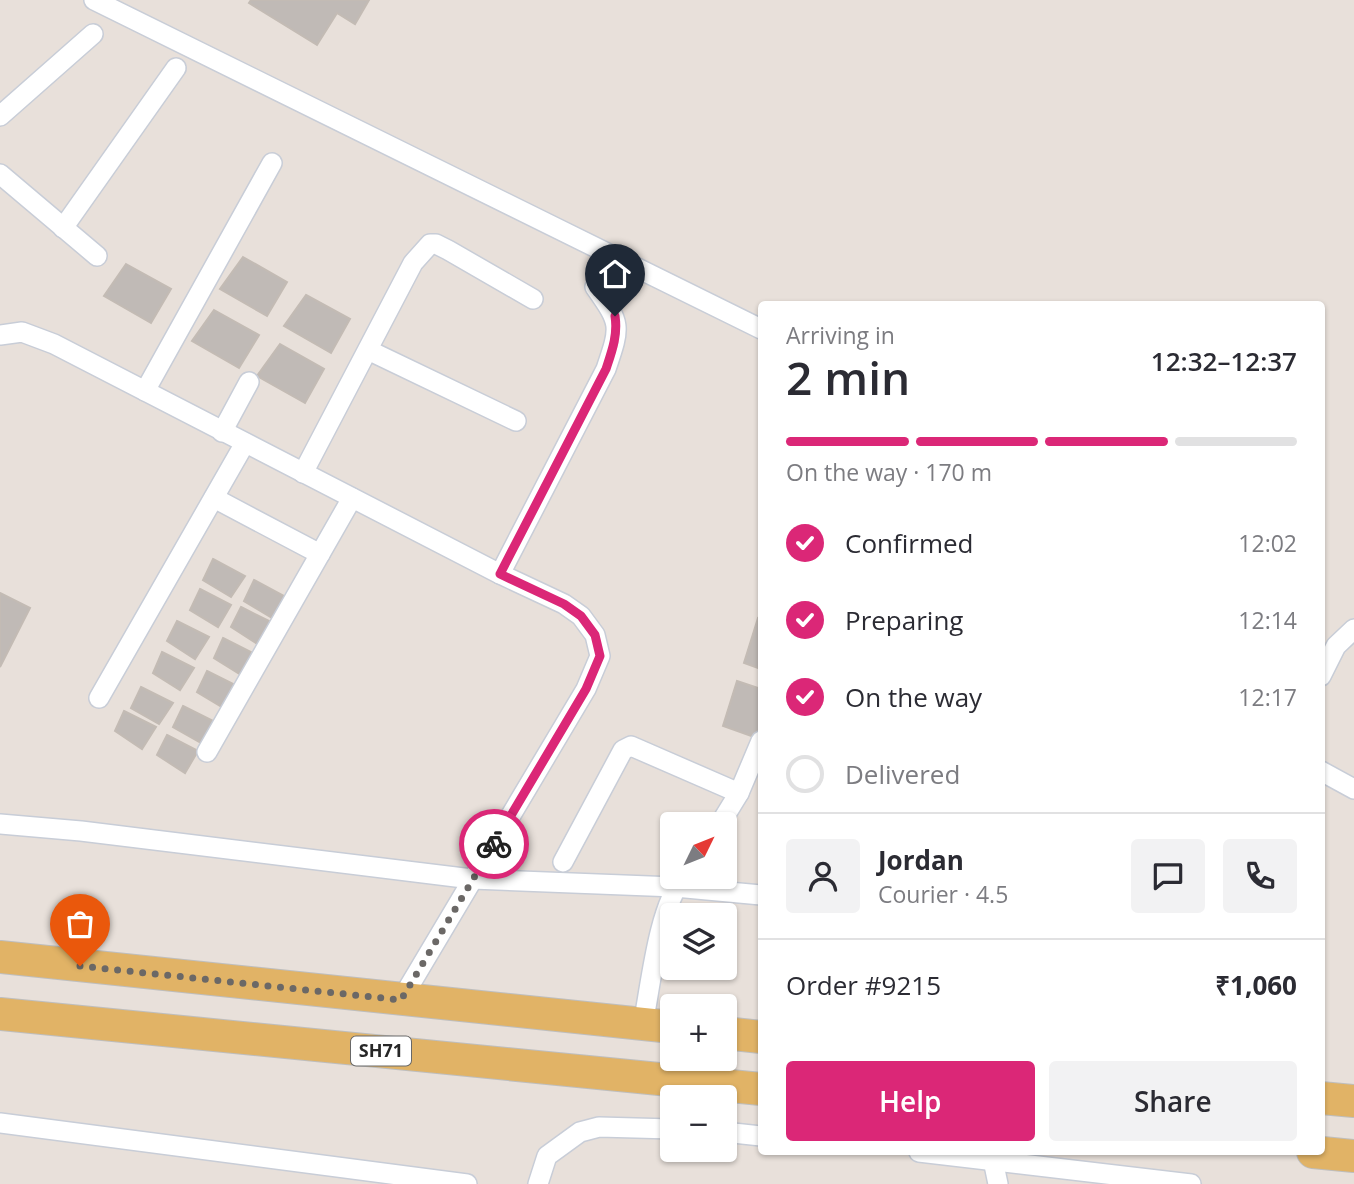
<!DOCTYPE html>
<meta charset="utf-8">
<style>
:root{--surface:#fff;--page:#f2f2f3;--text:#2b2b33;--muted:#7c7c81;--line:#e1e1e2;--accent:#db2777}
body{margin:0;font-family:"Open Sans",sans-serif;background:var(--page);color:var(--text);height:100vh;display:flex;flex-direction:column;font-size:26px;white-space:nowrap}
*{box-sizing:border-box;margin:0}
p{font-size:23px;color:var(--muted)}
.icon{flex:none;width:38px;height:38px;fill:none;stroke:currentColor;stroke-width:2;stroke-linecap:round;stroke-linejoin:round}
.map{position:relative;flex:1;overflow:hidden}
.side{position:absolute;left:758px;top:301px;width:567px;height:854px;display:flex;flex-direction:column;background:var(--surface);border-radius:7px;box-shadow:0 2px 5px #0004}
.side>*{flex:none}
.needle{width:46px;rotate:47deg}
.buttons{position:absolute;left:660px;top:812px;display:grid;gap:14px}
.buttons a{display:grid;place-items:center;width:77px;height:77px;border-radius:7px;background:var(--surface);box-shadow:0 2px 5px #0004;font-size:35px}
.pin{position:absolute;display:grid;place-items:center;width:60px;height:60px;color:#fff;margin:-72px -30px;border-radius:50% 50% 50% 0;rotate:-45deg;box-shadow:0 0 7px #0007}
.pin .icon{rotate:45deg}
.courier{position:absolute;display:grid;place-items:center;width:70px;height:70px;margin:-35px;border:5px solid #db2777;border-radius:50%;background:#fff;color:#222;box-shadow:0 2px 9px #0007}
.head em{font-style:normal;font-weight:600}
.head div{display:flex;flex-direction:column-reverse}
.head{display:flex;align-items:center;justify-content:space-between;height:119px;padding:0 28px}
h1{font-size:46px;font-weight:600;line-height:52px}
.bar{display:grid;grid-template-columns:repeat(4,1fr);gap:10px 7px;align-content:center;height:84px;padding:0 28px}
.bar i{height:9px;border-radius:5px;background:var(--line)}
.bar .on{background:var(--accent)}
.bar p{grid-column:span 4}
.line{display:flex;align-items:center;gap:18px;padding:0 28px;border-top:2px solid var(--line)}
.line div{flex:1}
.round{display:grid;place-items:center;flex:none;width:74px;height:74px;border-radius:7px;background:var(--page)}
ol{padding:0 28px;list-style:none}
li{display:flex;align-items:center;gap:21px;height:77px}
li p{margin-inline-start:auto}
li .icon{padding:7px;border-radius:50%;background:var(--accent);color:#fff;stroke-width:4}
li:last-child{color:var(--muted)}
li i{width:38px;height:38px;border:4px solid var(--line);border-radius:50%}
.cta{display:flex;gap:14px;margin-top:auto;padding:14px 28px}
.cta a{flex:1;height:80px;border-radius:7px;background:var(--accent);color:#fff;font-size:28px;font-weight:600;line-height:80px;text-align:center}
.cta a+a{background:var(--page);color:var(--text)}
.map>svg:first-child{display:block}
</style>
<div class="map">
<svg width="1354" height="1184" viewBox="0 0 1354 1184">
<rect width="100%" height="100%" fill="#e8e0da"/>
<g fill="#c0bab6" stroke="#c3bbb4" stroke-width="2">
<path d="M251 0H369L355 24 337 13 317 45 249 3Z"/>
<path d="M243 257 287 282 267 316 220 289Z"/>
<path d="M126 264 171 289 151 323 104 296Z"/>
<path d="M306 295 350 319 331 353 284 326Z"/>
<path d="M214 310 259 335 239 368 192 341Z"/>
<path d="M280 344 324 369 305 403 257 376Z"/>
<path d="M213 559 245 576 231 597 203 580Z"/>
<path d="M254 580 286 597 272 618 244 601Z"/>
<path d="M200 589 231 605 218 627 190 610Z"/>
<path d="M0 593 30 608 0 667Z"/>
<path d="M241 607 273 623 259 645 231 627Z"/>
<path d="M758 618 761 619V669L744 663Z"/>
<path d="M177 621 209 637 195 659 167 641Z"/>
<path d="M223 638 255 654 241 675 214 658Z"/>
<path d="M162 652 194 668 180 690 153 673Z"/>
<path d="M207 671 239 687 225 709 197 692Z"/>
<path d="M737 681 761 689 760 739 723 726Z"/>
<path d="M141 687 173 703 159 724 131 708Z"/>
<path d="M183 706 215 722 201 743 173 727Z"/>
<path d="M124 711 156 727 142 749 115 731Z"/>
<path d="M167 735 198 751 185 773 157 755Z"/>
</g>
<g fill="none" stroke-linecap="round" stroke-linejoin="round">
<g stroke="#c8cdd7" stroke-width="22">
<g id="minor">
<path d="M94 0 761 329"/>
<path d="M0 116 93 34"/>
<path d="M0 174 97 256"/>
<path d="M63 228 176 68"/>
<path d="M0 335 22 332 54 344 500 574 564 604 581 616 595 635 600 656 586 689 401 1000"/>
<path d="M368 350 516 421"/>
<path d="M145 391 272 163"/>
<path d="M222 432 249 382"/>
<path d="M303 473 413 263 430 244H436L448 250 533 299"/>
<path d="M214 498 320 554"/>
<path d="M500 574 606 369C621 325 621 324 595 287"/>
<path d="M1321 676 1336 646 1354 629"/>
<path d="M99 698 245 443"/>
<path d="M207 752 352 498"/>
<path d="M1321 771 1354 789"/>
<path d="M0 824 81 831 472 879 675 887 761 895"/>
<path d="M720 824 739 793 761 741"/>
<path d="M563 862 623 750 631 746 739 793"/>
<path d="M643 1024C651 984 658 909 683 878"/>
<path d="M0 1123 467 1184"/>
<path d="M724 1132 761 1136"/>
<path d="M919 1152 1191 1184"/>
<path d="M993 1160 998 1184"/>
<path d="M538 1184 547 1156 580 1132 599 1127 672 1129"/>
</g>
</g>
<g stroke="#bebebe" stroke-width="34">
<g id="primary">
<path d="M0 957 672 1027"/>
<path d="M0 1014 761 1089"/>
<path d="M724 1033 761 1037"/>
<path d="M1321 1098 1354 1101"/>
<path d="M1313 1152 1354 1156"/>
</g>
</g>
<use href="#minor" stroke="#fff" stroke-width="19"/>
<use href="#primary" stroke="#e1b366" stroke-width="32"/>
</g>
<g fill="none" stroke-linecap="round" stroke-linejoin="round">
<path stroke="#6b6866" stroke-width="7" stroke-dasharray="0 12.6" d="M80 966 401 1000 494 844"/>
<path stroke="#db2777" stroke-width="9" d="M494 844 586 689 600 656 595 635 581 616 564 604 500 574 606 369C612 351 618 335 615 316"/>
</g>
<g text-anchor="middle" stroke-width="5" stroke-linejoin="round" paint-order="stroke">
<rect fill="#fff" stroke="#686868" stroke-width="2" x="351" y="1036.5" width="60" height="29" rx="5"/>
<g font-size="18" font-weight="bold" fill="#272727">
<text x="381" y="1057">SH71</text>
</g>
</g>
</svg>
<div class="buttons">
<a><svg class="needle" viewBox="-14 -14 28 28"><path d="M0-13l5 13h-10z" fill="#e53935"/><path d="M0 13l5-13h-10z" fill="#7c7c81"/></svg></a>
<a><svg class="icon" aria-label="layers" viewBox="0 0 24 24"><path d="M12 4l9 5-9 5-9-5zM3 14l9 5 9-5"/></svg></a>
<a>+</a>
<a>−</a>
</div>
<div class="pin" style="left:80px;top:966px;background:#ea580c"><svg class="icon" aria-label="bag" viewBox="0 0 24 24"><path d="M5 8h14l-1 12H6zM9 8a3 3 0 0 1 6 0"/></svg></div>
<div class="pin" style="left:615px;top:316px;background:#1f2937"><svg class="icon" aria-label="home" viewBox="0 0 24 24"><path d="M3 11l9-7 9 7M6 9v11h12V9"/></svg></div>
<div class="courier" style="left:494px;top:844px"><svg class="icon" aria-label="bike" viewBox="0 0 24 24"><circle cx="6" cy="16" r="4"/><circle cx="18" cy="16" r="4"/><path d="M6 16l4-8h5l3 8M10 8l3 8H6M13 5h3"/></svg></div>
<section class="side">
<div class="head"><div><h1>2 min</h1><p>Arriving in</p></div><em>12:32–12:37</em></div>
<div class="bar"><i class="on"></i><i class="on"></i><i class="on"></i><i></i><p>On the way · 170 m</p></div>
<ol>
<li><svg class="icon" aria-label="check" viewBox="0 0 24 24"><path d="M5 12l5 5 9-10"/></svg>Confirmed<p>12:02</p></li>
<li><svg class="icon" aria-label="check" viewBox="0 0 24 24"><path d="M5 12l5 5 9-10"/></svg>Preparing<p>12:14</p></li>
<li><svg class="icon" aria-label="check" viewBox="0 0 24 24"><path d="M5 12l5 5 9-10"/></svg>On the way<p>12:17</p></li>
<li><i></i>Delivered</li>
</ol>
<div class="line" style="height:126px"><a class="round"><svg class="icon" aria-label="person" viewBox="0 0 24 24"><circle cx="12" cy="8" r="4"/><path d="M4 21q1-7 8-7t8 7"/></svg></a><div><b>Jordan</b><p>Courier · 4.5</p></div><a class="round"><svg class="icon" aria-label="chat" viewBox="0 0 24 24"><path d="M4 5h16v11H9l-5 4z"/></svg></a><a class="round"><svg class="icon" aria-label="phone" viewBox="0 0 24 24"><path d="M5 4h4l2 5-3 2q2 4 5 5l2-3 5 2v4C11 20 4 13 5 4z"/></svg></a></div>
<div class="line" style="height:91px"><div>Order #9215</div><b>₹1,060</b></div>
<div class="cta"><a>Help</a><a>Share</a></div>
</section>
</div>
